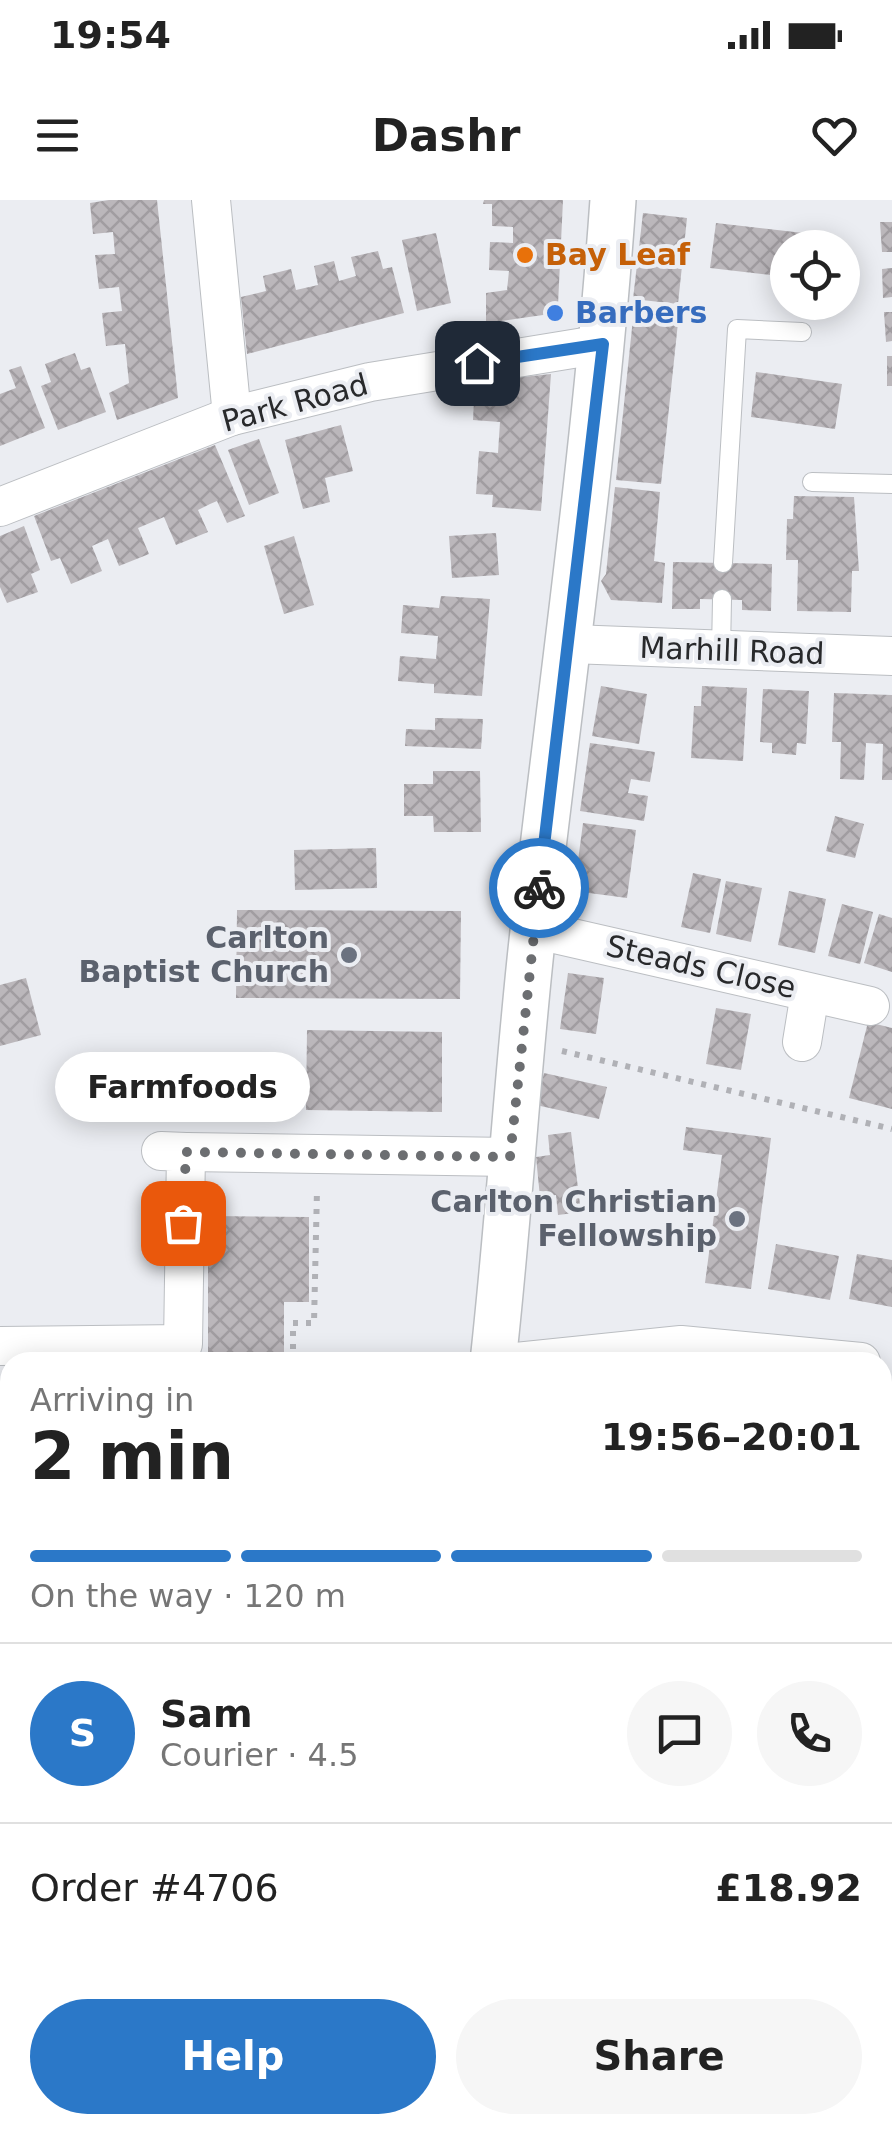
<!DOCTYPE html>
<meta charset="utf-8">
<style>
:root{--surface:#fff;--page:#f6f6f6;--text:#222;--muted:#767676;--line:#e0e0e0;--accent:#2b78c8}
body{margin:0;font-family:"DejaVu Sans",sans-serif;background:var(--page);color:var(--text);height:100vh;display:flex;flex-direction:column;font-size:38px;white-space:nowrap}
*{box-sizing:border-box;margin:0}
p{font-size:32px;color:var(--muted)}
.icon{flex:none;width:55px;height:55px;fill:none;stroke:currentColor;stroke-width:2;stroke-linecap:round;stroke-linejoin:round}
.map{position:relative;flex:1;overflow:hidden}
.sheet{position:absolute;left:0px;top:1152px;width:892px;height:782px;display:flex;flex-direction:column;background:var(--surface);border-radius:30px 30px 0 0;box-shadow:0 5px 25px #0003}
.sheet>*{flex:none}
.fabs{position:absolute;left:770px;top:30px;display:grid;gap:20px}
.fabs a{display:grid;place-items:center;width:90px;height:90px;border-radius:50%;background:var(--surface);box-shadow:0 5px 25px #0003;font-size:50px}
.pin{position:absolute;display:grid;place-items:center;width:85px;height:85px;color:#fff;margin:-42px;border-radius:20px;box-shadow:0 5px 15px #0006}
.courier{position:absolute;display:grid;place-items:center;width:100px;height:100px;margin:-50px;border:8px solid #2b78c8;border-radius:50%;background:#fff;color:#222;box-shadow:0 2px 12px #0007}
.bubble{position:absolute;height:70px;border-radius:35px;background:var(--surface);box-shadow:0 5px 25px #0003;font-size:32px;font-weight:700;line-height:70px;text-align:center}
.head em{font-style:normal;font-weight:700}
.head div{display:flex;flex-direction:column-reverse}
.head{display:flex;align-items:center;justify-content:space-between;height:170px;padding:0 30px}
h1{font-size:65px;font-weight:700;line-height:75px}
.bar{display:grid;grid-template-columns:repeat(4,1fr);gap:15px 10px;align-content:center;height:120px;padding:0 30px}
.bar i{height:12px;border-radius:8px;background:var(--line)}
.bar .current{background:var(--accent)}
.bar p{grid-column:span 4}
.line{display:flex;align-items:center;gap:25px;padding:0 30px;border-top:2px solid var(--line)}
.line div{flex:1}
.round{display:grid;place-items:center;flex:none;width:105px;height:105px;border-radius:52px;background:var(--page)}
.cta{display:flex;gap:20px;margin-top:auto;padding:20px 30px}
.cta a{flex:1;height:115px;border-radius:60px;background:var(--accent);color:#fff;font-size:40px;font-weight:700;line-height:115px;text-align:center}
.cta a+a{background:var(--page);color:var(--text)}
.status{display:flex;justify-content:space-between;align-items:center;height:70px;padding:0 50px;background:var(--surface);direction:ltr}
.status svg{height:28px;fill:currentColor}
header{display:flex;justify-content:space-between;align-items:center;height:130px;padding:0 30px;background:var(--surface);font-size:45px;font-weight:700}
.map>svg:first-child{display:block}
</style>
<div class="status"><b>19:54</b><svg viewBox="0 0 49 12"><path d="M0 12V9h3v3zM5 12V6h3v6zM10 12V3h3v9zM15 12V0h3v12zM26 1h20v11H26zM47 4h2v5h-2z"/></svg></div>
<header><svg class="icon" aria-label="menu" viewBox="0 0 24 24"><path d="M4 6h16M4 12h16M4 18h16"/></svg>Dashr<svg class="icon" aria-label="heart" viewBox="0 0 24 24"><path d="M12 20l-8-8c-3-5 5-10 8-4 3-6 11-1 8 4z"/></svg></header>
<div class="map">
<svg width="892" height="1934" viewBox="0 0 892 1934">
<defs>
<pattern id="building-cross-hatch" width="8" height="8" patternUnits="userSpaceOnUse" patternTransform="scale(2.5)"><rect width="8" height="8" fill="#bbb7bb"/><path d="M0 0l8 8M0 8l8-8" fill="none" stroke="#a19da1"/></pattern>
</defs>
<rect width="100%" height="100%" fill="#ebedf2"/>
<g fill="url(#building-cross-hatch)">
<path d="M109 0H157L178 198 117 220 109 193 129 183 125 144 106 146 102 113 122 111 119 87 99 89 95 55 115 54 113 32 93 34 90 3Z"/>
<path d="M484 0H563L558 105 550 114 486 123V93L507 90 509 71 489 70 490 42 513 43V27L492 26V4H483Z"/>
<path d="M643 13 687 18 678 104 633 99Z"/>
<path d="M880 22H892V52H882Z"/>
<path d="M716 23 829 36 828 48H788V77L710 68Z"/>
<path d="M436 33 451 103 417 111 402 40Z"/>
<path d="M378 51 383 69 392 67 404 113 247 154 241 97 266 91 263 76 291 69 296 90 318 85 314 66 334 61 339 81 356 76 351 57Z"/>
<path d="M892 68V97L883 98 882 69Z"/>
<path d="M634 109 679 113 661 284 616 280Z"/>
<path d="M884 112H892V141L886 142Z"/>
<path d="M75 153 81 170 90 167 106 212 58 230 41 186 51 182 45 164Z"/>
<rect x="887" y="156" width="5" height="30"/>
<path d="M21 166 45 228 0 246V194L16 188 9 170Z"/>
<path d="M756 172 842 184 835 229 751 217Z"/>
<path d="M551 174 541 311 492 307 493 295 476 294 479 251 498 253 500 222 473 220 475 182Z"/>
<path d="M341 225 353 271 325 278 330 302 303 309 285 240Z"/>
<path d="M259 239 279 293 249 305 228 250Z"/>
<path d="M215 245 245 316 227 323 217 301 210 304 198 310 208 332 176 345 164 317 138 328 149 354 119 366 108 339 92 346 102 371 71 384 60 358 51 361 34 316Z"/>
<path d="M615 287 660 292 654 361 665 363 662 403 611 400 601 381 606 374Z"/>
<path d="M794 296 854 297 859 371H852L851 412 797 411 798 360H786L787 319H793Z"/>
<path d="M24 326 40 370 31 374 38 392 7 403 0 387V336Z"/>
<path d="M496 333 499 375 452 378 449 336Z"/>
<path d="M294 336 314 405 284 414 264 346Z"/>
<path d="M673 362 772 364 771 411 742 410V400L700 399V409H672Z"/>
<path d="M441 396 490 399 482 496 434 493V484L398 481 400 456 436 459 438 436 401 433 403 405 439 408Z"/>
<path d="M601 486 647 494 639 544 592 536Z"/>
<path d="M702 486 747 488 743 561 691 558 694 506H701Z"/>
<path d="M763 489 809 491 806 544 797 543 796 555 772 553V543L760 542Z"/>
<path d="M834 493 892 495V580H882L883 544 866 543 864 580 840 579 841 542H832Z"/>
<path d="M435 518 483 519 481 549 405 546 406 529 435 530Z"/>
<path d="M590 543 655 552 650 582 631 579 628 593 648 596 644 621 580 611Z"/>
<path d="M433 571H480L481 632H434L433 616H404V584H433Z"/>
<path d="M835 616 864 624 855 658 826 651Z"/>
<path d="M583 623 636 630 627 698 574 691Z"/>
<path d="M376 648 377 688 295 690 294 650Z"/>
<path d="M693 673 721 679 710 733 681 727Z"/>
<path d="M726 681 762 688 751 742 716 734Z"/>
<path d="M789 691 826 699 815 753 778 745Z"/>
<path d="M842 704 873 712 860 764 828 756Z"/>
<path d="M237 710 461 711 460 799 236 798Z"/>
<path d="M879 714 892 718V772L864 763Z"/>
<path d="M568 773 604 778 596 834 560 829Z"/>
<path d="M26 778 41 835 0 846V785Z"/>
<path d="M716 808 751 814 741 870 706 864Z"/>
<path d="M868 822 892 828V909L849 898Z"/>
<path d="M307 830 442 832V912L306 910Z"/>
<path d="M544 873 607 887 599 919 536 905Z"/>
<path d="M686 927 771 938 751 1089 705 1083 722 955 683 950Z"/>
<path d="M571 932 581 1012 558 1015 556 995 540 997 536 957 550 955 548 935Z"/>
<path d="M208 1016 309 1017V1102H284V1162H208Z"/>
<path d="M776 1044 839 1056 830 1100 768 1089Z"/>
<path d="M857 1054 892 1060V1107L849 1099Z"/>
<path d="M882 1207 892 1208V1254L882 1253Z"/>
<path d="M882 1410 892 1412V1453L882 1451Z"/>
<path d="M882 1627 892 1629 888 1676 882 1675Z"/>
<path d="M882 1764 892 1767V1809L882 1806Z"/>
<path d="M174 1925H197L220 1934H159Z"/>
<path d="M567 1925H596L595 1934 566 1932Z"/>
<path d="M654 1925H699L698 1934H653Z"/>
<path d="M729 1925H756L755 1931Z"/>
<path d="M783 1925H841L840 1934H781Z"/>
</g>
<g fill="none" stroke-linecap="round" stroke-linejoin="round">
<g stroke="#bbbec2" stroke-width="20">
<g id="service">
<path d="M812 282 892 284"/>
<path d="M723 363 737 129 802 132"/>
<path d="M721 451 722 399"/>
</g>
</g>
<g stroke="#bbbec2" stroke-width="40">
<g id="minor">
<path d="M211 0 232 216"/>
<path d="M0 307 232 216 370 182 603 144"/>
<path d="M571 444 892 456"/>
<path d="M533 729 870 806"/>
<path d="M802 842 810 793"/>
<path d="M186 952 510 957"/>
<path d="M0 1146 183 1144 186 952 161 951"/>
<path d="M516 1162 681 1145 861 1162"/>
<path d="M882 1544 892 1546"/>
<path d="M882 1866 892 1868"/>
</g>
</g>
<g stroke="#bbbec2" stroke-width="48">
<g id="tertiary">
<path d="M493 1162C509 1019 517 875 533 732 561 488 596 245 613 0"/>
<path d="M48 1934 58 1925"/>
</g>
</g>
<g stroke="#bbbec2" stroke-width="55">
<g id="secondary">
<path d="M0 1370 10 1389"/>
<path d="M310 1925 314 1934"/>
</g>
</g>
<g stroke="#b0b1b6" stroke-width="6" stroke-dasharray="5 8" stroke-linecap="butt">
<path d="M562 851 892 929"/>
<path d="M293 1162V1123H314L317 990"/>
<path d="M0 1550H10"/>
<path d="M98 1930 106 1932 114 1925"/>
</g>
<use href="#service" stroke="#fff" stroke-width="18"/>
<use href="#minor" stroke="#fff" stroke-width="38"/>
<use href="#tertiary" stroke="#fff" stroke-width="45"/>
<use href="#secondary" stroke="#fff" stroke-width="52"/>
</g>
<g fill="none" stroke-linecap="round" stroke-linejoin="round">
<path stroke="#6c6e71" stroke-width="10" stroke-dasharray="0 18" d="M183 1023 186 952 510 957 539 688"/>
<path stroke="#2b78c8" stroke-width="12" d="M477 163 603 144 539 688"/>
</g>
<circle fill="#e8710a" stroke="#ebedf2" stroke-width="4" cx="525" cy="55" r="10"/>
<circle fill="#3f7fe0" stroke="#ebedf2" stroke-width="4" cx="555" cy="113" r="10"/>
<g fill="#6b7280" stroke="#ebedf2" stroke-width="4">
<circle cx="349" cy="755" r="10"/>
<circle cx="737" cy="1019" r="10"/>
</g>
<g text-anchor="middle" stroke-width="8" stroke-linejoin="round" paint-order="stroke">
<g font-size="30" font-weight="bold" fill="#c56008" stroke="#ebedf2" text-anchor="start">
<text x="545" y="65">Bay Leaf</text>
</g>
<g font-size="30" font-weight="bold" fill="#366cbe" stroke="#ebedf2" text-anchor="start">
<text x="575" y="123">Barbers</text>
</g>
<g font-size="30" fill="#28292b" stroke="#ebedf2">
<text transform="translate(295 203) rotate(-15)" y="10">Park Road</text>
<text transform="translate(732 451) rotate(2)" y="10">Marhill Road</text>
<text transform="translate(701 767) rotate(13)" y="10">Steads Close</text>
</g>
<g font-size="30" font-weight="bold" fill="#5b616d" stroke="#ebedf2" text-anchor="end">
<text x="329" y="748">Carlton<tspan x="329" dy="34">Baptist Church</tspan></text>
<text x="717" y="1012">Carlton Christian<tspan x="717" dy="34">Fellowship</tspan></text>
</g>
</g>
</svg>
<div class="fabs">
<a><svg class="icon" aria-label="locate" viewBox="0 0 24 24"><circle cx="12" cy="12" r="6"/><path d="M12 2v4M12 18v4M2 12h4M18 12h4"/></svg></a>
</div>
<div class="pin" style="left:183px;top:1023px;background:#ea580c"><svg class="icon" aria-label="bag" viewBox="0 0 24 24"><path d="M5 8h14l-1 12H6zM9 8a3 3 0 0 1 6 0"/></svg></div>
<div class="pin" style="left:477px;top:163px;background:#1f2937"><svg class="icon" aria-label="home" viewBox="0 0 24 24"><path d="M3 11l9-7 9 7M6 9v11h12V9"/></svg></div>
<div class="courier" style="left:539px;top:688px"><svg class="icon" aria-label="bike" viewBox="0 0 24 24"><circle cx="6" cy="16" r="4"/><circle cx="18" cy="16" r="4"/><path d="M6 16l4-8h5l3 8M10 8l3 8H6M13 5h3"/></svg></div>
<div class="bubble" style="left:55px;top:852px;width:255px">Farmfoods</div>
<section class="sheet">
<div class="head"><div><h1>2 min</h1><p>Arriving in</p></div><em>19:56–20:01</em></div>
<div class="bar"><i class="current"></i><i class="current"></i><i class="current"></i><i></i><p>On the way · 120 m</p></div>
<div class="line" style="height:180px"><b class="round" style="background:var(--accent);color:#fff">S</b><div><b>Sam</b><p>Courier · 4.5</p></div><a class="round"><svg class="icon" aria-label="chat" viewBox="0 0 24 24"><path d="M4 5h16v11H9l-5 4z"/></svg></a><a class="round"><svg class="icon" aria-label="phone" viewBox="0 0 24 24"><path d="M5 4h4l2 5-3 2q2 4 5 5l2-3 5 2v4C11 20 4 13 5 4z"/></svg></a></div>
<div class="line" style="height:130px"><div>Order #4706</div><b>£18.92</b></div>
<div class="cta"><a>Help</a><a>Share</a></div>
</section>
</div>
